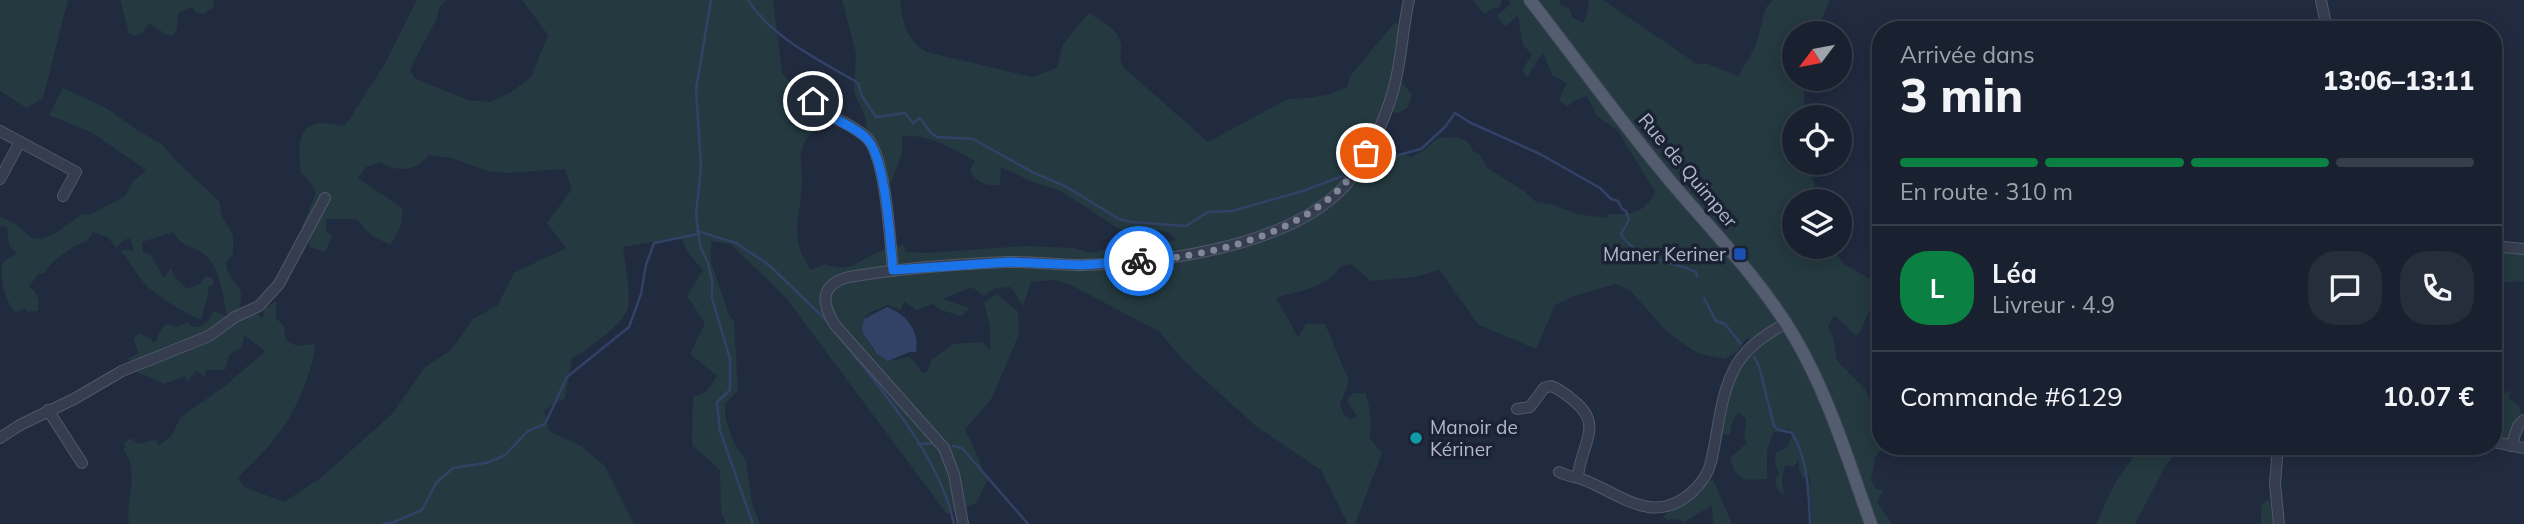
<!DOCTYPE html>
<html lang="fr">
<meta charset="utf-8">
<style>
:root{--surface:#19202f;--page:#262d3b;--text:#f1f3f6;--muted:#9fa3aa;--line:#373e4b;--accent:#0b8043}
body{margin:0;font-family:Mulish,sans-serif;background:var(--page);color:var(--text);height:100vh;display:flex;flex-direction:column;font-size:26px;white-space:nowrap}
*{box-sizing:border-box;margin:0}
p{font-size:23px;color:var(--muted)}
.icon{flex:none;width:38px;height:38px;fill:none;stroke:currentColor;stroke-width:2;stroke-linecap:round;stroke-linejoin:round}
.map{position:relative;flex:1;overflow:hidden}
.side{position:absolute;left:1872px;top:21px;width:630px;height:434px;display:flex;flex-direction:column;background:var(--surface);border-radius:28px;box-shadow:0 4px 18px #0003,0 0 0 2px var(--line)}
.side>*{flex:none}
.needle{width:46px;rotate:238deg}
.controls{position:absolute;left:1782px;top:21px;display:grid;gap:14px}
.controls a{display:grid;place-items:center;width:70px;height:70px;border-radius:50%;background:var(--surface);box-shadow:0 4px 18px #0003,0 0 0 2px var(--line);font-size:35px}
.pin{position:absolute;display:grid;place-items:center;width:60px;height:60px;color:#fff;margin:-30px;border:4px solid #fff;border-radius:50%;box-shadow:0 2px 7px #0007}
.courier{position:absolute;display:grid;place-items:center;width:70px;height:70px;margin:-35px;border:5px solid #1a73e8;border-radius:50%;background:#fff;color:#222;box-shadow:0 2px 9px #0007}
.summary em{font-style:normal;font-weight:800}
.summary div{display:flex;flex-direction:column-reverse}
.summary{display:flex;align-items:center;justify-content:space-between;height:119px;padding:0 28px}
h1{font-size:46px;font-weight:800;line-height:52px}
.bar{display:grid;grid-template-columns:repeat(4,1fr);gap:10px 7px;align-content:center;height:84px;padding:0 28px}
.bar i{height:9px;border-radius:5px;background:var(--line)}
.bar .on{background:var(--accent)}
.bar p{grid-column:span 4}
.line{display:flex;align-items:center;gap:18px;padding:0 28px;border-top:2px solid var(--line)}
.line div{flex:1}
.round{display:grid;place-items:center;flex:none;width:74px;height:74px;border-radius:28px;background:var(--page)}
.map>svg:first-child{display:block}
</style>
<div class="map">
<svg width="2524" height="524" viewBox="0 0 2524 524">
<rect width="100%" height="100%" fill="#212b3f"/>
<g fill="#243a40">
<path d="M0 0H68L43 98 27 108 0 91Z"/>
<path d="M120 0H214L213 8 203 14 196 12 191 7 178 13 177 29 173 35H167L149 23 141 34 135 36 129 33Z"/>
<path d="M417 0H446L439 8 437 18 412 65 410 70 414 78 468 100 490 102 510 93 531 77 548 35 522 0H773L782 73 818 111 822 126C817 130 808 135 805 141 797 155 803 170 802 185 800 219 788 238 811 270L825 264C851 272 850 266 872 255 881 250 893 248 903 244L906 252 927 253 1026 246 1074 248 1091 253 1116 247 1130 248 1176 240 1170 233 1159 230 1119 229 1059 190 1035 183 1001 167 1000 185C986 186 976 183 970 170L975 161C954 149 927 133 902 136V153L891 183 884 178 876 145 867 129 864 113 854 92 856 53 842 0H900C903 23 906 40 927 52L1032 77 1057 68 1063 44 1089 13C1101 21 1120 30 1121 45 1121 56 1119 57 1123 67L1208 142 1288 99 1308 98 1330 94 1347 87 1351 75 1395 22 1400 26 1392 79 1404 85 1412 94 1408 107 1399 113 1393 112 1391 103 1376 132 1384 136 1381 144 1397 153 1412 157 1424 150 1438 138C1454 137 1466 134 1473 151L1480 155 1487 168 1524 191 1536 202 1554 205 1576 214 1606 218 1610 214C1632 214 1644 214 1655 192L1618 131 1597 116 1587 96 1574 101 1567 107 1559 99 1567 83 1552 75 1543 52 1527 77 1522 70 1532 55 1523 45 1518 15 1505 27 1497 15 1510 5 1509 0H1559L1561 5 1569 8 1573 18 1583 23 1587 13 1589 0H1603L1697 64H1708L1738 76 1755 48 1766 8 1773 0H1830L1816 33H1794V79H1804V117H1794V163H1809L1818 201H1794V247H1831L1844 264 1881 285V315L1878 320 1874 317 1871 307 1861 330 1856 336 1834 315 1828 327 1833 337 1837 361 1866 390 1874 412 1881 409V446H1885L1875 457 1871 480 1876 489 1883 490 1877 502 1892 524H1812L1809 477 1803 478 1799 469V460L1793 467 1785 465 1782 481 1784 496 1777 489 1775 477 1779 475 1775 461 1776 453 1787 447 1792 437 1788 429 1773 433 1767 450V479C1743 480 1738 483 1730 458L1747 443C1741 434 1747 427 1746 418L1738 413 1732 422 1730 435 1722 434C1716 399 1744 372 1754 340L1746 338 1738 351 1724 359 1697 353 1667 332 1630 290 1615 284 1574 296 1555 305 1536 349 1479 325 1439 270 1414 277 1371 281 1351 264 1341 266C1325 289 1301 290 1276 298L1298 337 1306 324H1325L1349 381 1340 404 1344 415 1351 420 1357 416 1347 402 1349 397 1354 393H1365C1371 406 1371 425 1370 439L1382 453 1355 524H1348L1321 470 1256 426 1182 359 1160 332 1069 284 1054 280 1031 282 1023 306 1011 287 996 288 983 296 972 287 942 299 970 308 961 316 941 310 933 304 916 310 904 301 901 310 888 305 869 313 864 319C866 341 869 349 888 361L910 357 923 373 928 371 931 360 953 344 982 342 990 350V327L984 302 997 294 1018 312 1019 334 992 398 965 429 988 480 976 503 947 514 786 298 732 245 711 241V262L729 315 734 322 738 390 725 404V416L733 441 746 461 752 503 760 524H726L721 511 720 470 692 445 693 397 706 392 717 376 690 354 705 323 687 296 703 270 689 254 680 237 623 247C625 266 631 288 628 307 624 325 587 348 572 359L565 398 544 410 549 431 581 446 605 466 634 524H129C125 499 141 471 123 450L126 447 124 443 131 438 138 444 156 439 158 446 171 436 181 417 225 386 265 351 244 335 242 347 229 355 225 370H207L204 376 196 371 187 382 186 376 163 384C149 372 139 381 128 359L138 353 134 339 138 333 151 338 153 343 157 341 158 334 166 324 177 327 188 322 192 327C206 327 208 322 214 311L229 317 256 313 263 318 264 309 276 301V318L284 326 286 340 297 346 314 344C316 356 311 365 308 376 295 418 270 448 238 477L244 487 284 502 322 477 392 414 425 367 451 350 473 319 498 305 514 273 566 248 547 223 572 189 565 169 505 173 487 171 452 158 429 155C416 171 397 173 380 162L366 167 358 178 402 208C404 224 398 232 390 245L371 235 356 219H326V231L332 237 325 252 310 247 302 227 316 193 310 181 301 173C299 157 295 129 316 124 324 122 336 125 345 126L386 62Z"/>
<path d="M1472 0H1502L1499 8H1493L1484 14Z"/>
<path d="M63 88 106 108 137 130 162 144 173 158 219 201 222 217 233 235V255L226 262C227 286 249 280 238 311L227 315C224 299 219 264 204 254 191 244 186 251 173 232L142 242 143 253 150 254 164 278 171 268 174 276 187 289 200 284 206 276 212 278 214 284 208 287V295L201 320C184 312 157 297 144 283 136 273 130 261 121 252L124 249 134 252 130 238 124 240 116 248 108 237 93 232 87 241C76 243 49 263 44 273L37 275 29 287C37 291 41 303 37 311L28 312 25 308 16 313C5 302 0 279 2 264 5 259 12 257 17 254L9 246 7 227 0 226V217C11 220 19 227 28 235 44 248 68 223 82 214L90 215 125 196 132 183 146 170 93 133 49 115Z"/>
<path d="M2494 244 2524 248V281L2494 283Z"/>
<path d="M2494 378 2503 394 2511 390 2509 398 2519 406 2521 414 2507 439 2494 436Z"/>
<path d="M2141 446H2180L2163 470 2135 524H2096L2115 483Z"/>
<path d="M1713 479 1732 524H1713L1712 505 1684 522 1677 519 1667 520 1663 516Z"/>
<path d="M2268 499 2277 524H2261V506Z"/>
</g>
<path fill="#324166" d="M887 307C906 314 920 331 916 352H910L888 361 877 354 862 331 864 319Z"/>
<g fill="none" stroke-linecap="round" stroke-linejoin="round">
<g stroke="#324166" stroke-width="2.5">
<path d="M711 0 696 89 701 167 696 214 700 246 708 263 712 280V298L730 359V390L717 402 720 431 753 524"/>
<path d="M748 0C772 38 820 60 858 83L862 96 876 117 905 113 913 123 920 118 931 133 937 137 973 139 1032 172 1065 186 1119 219 1130 222 1186 226 1208 212 1232 211 1303 191 1343 176"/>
<path d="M1366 173H1377L1390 160 1399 155 1421 149 1445 127 1455 113 1471 123 1540 154 1600 188 1611 199 1618 201 1622 209 1626 211 1629 220 1621 234C1634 258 1672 261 1696 272L1697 276"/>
<path d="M697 231 736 243 769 265 827 321"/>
<path d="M1704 298 1716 321 1725 324 1741 344"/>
<path d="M846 345C887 396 940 459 954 524"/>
<path d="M1754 357 1759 366 1774 426 1779 430 1792 433C1808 458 1809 496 1810 524"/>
<path d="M918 444 936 443"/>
<path d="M953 446 962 448 1028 524"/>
<path d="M383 524 394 522 422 510 436 483 453 468 486 463 504 456 528 431 545 424 567 377 629 327 641 294 646 265 654 243 698 234"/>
</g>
<g stroke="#51586a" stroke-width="12">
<g id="minor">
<path d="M2321 0 2327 30"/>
<path d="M810 96C828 120 847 120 866 137 886 155 890 241 893 270"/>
<path d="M0 131 76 172 63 196"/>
<path d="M0 179 20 142"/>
<path d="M2494 246 2524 249"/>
<path d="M1517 409 1530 407 1544 388 1551 386C1560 389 1567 395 1574 401 1605 426 1580 445 1578 477"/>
<path d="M48 410 82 463"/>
<path d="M0 438 20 425 74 399 122 371 209 336 235 317 259 306 279 284 325 198"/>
<path d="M2494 442 2524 448"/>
<path d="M2278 446 2275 484 2279 524"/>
<path d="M2511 446 2518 426 2524 420"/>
<path d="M1559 472C1569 477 1579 477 1589 482 1625 498 1655 524 1691 493 1701 484 1708 475 1711 462 1719 429 1719 395 1737 364 1749 345 1767 334 1786 323"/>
<path d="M963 524 954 474 944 448 835 325C821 303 820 284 849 277 902 268 954 264 1008 262 1033 261 1058 265 1083 265 1162 263 1302 246 1353 176 1371 152 1390 108 1396 79 1402 53 1403 26 1409 0"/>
</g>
</g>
<g stroke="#3f4658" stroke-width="14">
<path id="major" d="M1530 0C1576 59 1619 119 1666 176 1710 229 1760 278 1795 338 1829 396 1848 461 1871 524"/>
</g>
<use href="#minor" stroke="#363d4f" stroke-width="10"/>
<use href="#major" stroke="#545c6f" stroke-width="12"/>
</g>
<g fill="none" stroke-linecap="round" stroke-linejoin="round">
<path stroke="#7f8799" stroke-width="7" stroke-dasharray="0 12.6" d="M1139 261C1218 256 1328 229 1366 153"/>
<path stroke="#1a73e8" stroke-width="9" d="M813 101C827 120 850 122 866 138 886 156 890 241 893 270L1009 262 1082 265 1139 261"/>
</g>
<rect fill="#1a4fb4" stroke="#1b2234" stroke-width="2.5" x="1733" y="247" width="14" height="14" rx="3.5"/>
<circle fill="#0f9aa8" stroke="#1b2234" stroke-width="2.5" cx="1416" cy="438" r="7"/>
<g text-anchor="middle" stroke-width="7" stroke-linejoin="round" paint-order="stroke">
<g font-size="19" fill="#b2b8ca" stroke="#1b2234">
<text transform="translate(1688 170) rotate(50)" y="7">Rue de Quimper</text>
</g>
<g font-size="19" fill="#b2b8ca" stroke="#1b2234" text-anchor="end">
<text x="1726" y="261">Maner Keriner</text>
<text x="1430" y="434" text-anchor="start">Manoir de<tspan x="1430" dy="22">Kériner</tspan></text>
</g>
</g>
</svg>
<div class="controls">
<a><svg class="needle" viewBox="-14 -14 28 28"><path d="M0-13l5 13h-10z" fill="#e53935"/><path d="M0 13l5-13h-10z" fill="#9fa3aa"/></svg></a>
<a><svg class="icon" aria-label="locate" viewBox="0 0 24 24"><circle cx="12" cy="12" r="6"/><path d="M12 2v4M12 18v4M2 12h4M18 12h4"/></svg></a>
<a><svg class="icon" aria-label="layers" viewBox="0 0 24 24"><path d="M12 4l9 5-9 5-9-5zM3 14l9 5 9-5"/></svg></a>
</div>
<div class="pin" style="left:1366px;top:153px;background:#ea580c"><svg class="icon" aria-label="bag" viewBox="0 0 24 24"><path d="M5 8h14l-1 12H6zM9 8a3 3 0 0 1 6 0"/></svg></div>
<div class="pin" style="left:813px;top:101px;background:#1f2937"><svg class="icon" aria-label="home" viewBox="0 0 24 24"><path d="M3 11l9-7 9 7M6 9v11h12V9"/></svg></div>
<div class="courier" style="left:1139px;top:261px"><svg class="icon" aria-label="bike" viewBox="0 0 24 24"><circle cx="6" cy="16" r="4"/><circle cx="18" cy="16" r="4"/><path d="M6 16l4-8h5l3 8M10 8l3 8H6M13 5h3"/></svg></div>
<section class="side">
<div class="summary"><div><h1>3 min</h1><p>Arrivée dans</p></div><em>13:06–13:11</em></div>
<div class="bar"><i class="on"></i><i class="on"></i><i class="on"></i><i></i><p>En route · 310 m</p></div>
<div class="line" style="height:126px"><b class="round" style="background:var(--accent);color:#fff">L</b><div><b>Léa</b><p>Livreur · 4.9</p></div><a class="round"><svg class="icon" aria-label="chat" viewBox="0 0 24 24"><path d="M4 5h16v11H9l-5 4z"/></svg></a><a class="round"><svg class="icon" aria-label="phone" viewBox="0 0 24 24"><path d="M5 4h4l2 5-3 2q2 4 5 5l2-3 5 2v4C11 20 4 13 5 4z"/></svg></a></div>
<div class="line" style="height:91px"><div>Commande #6129</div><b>10.07 €</b></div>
</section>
</div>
